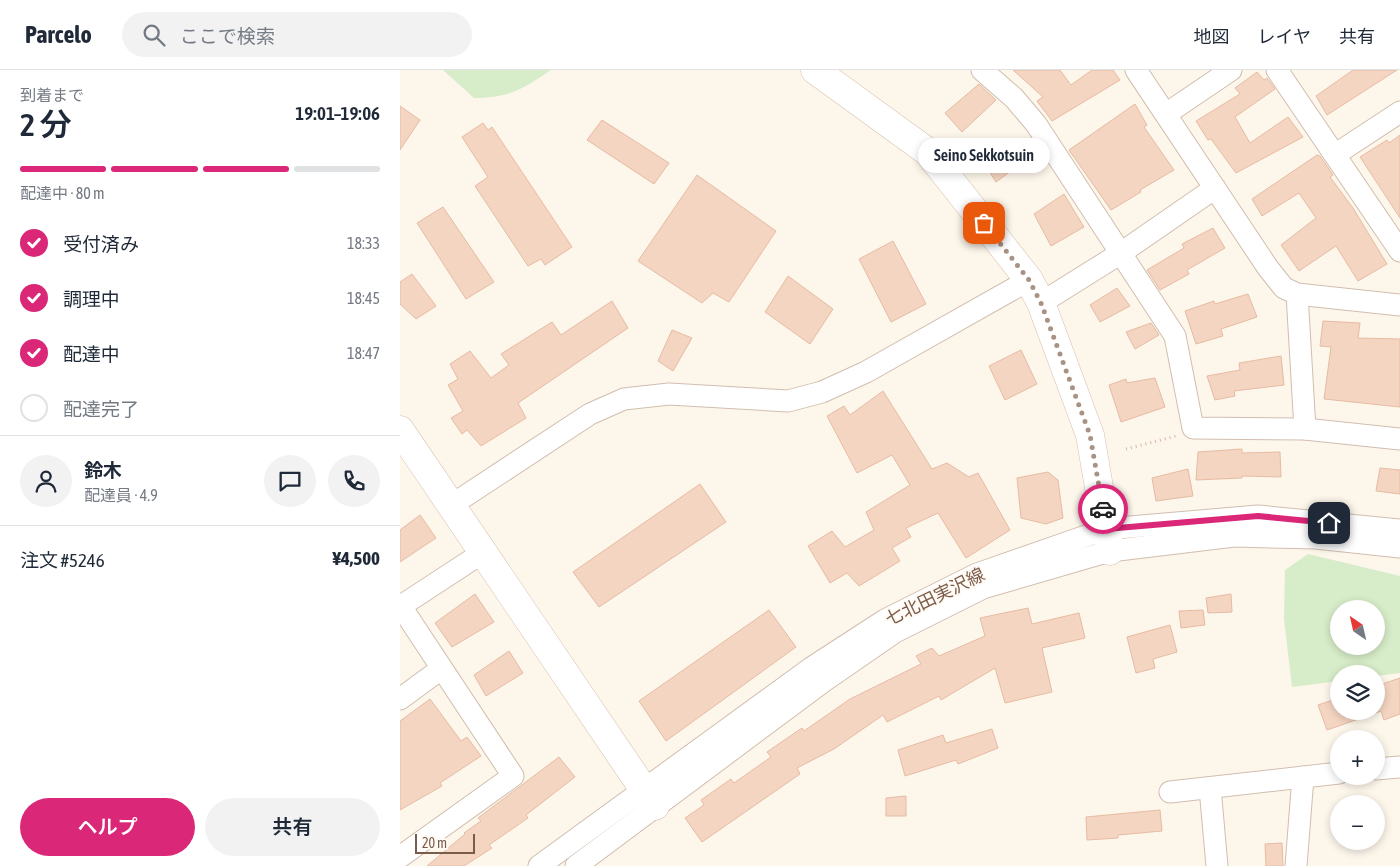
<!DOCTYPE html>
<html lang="ja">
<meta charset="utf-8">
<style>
:root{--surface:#fff;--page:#f2f2f3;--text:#1f2937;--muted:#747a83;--line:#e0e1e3;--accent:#db2777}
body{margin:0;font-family:"Asap Condensed","Noto Sans JP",sans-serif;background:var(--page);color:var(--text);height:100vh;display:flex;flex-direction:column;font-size:19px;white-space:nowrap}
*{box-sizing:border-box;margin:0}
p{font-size:16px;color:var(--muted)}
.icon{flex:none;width:28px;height:28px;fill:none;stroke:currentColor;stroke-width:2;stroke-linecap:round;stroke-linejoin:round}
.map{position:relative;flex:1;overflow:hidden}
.side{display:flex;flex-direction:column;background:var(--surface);width:400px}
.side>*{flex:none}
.needle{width:32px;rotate:326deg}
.buttons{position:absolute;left:930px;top:530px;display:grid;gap:10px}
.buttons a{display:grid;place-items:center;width:55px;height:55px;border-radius:50%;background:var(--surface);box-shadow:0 2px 8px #0003;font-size:25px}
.scale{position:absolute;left:15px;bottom:12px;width:60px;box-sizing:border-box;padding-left:5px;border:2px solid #7a5c4c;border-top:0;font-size:14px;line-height:18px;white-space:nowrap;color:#7a5c4c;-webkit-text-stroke:4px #fffaf3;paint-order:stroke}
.pin{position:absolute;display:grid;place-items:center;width:42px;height:42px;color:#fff;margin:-21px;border-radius:10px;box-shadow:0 2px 8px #0006}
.courier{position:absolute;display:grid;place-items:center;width:50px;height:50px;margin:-25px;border:4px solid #db2777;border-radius:50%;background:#fff;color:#222;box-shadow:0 1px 6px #0007}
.bubble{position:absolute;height:35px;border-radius:18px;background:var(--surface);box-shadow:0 2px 8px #0003;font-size:16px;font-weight:600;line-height:35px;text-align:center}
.headline em{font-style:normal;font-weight:600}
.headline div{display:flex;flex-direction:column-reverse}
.headline{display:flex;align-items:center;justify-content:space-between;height:85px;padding:0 20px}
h1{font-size:32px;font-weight:600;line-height:38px}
.bar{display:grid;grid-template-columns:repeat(4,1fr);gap:8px 5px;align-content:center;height:60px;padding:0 20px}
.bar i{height:6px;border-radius:4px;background:var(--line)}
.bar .current{background:var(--accent)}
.bar p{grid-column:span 4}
.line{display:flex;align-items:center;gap:12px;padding:0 20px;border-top:1px solid var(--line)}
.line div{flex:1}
.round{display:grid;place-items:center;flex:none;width:52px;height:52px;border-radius:26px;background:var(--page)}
ol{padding:0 20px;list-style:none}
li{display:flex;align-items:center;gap:15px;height:55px}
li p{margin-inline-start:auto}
li .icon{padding:5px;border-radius:50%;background:var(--accent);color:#fff;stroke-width:4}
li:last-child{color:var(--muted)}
li i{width:28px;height:28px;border:2px solid var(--line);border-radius:50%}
.button{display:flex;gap:10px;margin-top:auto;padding:10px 20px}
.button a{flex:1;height:58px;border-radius:30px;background:var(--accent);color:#fff;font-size:20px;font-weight:600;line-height:58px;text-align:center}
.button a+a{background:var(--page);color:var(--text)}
header{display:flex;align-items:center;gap:30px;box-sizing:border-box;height:70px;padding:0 25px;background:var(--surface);border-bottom:1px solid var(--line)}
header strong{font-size:24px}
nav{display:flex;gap:28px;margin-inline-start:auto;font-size:18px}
.search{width:350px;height:45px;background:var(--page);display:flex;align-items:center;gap:12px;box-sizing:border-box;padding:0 18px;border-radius:28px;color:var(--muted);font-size:19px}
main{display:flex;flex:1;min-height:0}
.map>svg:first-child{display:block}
</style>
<header>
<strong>Parcelo</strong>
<div class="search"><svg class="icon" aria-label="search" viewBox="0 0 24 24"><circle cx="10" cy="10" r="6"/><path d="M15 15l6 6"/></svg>ここで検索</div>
<nav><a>地図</a><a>レイヤ</a><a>共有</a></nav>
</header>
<main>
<section class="side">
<div class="headline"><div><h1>2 分</h1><p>到着まで</p></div><em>19:01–19:06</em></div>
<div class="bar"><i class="current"></i><i class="current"></i><i class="current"></i><i></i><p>配達中 · 80 m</p></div>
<ol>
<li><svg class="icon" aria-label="check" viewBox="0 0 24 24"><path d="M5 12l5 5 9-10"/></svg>受付済み<p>18:33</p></li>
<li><svg class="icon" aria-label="check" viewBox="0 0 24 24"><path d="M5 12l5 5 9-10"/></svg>調理中<p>18:45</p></li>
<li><svg class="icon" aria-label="check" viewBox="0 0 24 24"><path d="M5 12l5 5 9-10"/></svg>配達中<p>18:47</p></li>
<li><i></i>配達完了</li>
</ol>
<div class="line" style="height:90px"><a class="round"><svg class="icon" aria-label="person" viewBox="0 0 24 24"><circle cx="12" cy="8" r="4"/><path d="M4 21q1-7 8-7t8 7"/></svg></a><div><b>鈴木</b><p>配達員 · 4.9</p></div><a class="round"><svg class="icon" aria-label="chat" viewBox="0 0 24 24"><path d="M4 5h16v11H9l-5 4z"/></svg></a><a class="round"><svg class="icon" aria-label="phone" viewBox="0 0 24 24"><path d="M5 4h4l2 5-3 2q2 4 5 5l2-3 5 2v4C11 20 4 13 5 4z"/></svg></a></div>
<div class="line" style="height:65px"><div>注文 #5246</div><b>¥4,500</b></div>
<div class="button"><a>ヘルプ</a><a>共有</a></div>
</section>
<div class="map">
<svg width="1000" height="796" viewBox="0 0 1000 796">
<rect width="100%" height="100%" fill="#fdf6eb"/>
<g fill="#d7ecc8" fill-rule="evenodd">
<path d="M43 0H151C123 19 109 28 74 28Z"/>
<path d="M908 484 1000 506V603L976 606V604H939V611L892 617 884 549 885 500ZM939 539H976V576H939Z"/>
</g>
<g fill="#f4d5c2" stroke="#e7bba2">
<path d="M613 0H660L671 15 692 0H713L720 10 652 51 637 31 643 27Z"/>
<path d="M953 0H997L927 45 916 26Z"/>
<path d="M857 2 864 10 867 8 875 19 835 47 850 73 888 47 903 67 836 103 811 69 808 70 796 51 840 24 835 18Z"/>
<path d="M579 14 596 30 562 62 545 43Z"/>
<path d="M735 34 747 55 744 57 774 100 740 120 741 122 711 140 669 80Z"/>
<path d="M0 36 20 50 0 80Z"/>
<path d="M202 50 269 93 254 114 187 70Z"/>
<path d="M83 53 88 60 92 57 172 177 145 195 141 189 128 196 75 116 88 107 62 67Z"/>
<path d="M1000 65V148L960 87 987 70 989 73Z"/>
<path d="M614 70 626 90 596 112 584 93Z"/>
<path d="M917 85 920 86 933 105 930 107 953 138 987 194 958 211 936 176 899 201 881 175 916 148 899 123 862 146 852 129Z"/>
<path d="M297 105 376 161 329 232 313 223 302 233 238 191Z"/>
<path d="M664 124 684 157 651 176 634 144Z"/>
<path d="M43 137 94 212 66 229 17 153Z"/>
<path d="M813 158 825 178 787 200 789 204 760 220 747 200 784 178 782 174Z"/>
<path d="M493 171 526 234 491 252 459 189Z"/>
<path d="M12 204 36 236 16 249 0 234V212Z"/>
<path d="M388 206 433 239 410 274 365 242Z"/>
<path d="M717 218 730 236 700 252 690 235Z"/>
<path d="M848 224 857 247 821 259 823 266 796 274 785 241 814 231 815 234Z"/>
<path d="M212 231 228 258 118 333 126 348 81 376 67 360 62 364 51 348 63 341 48 315 58 309 50 294 70 281 91 308 109 295 101 284 152 252 161 265Z"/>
<path d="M923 251 960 253 958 268 1000 269V337L924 329 931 277 920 276Z"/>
<path d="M751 253 759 265 735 279 726 262Z"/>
<path d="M272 260 292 268 273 301 258 291Z"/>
<path d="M621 280 637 314 605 330 589 296Z"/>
<path d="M881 286 884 315 834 321 835 326 815 330 807 306 840 300 839 293Z"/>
<path d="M755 308 765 337 721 352 709 315 726 309 727 313Z"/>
<path d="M483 321 532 399 547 393 569 407 578 403 610 460 566 488 538 443 506 458 511 467 492 478 500 491 459 516 447 503 430 513 408 476 432 461 445 477 474 460 466 442 510 415 492 385 457 403 427 346 444 336 450 345Z"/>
<path d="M842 379V383L880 382 881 407 842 406V408L796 410 798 382Z"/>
<path d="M980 398 1000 400V424L976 421Z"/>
<path d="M788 399 793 426 756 431 752 408Z"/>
<path d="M648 402 658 410 663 448 646 454 621 448 617 408Z"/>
<path d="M300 414 326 452 199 537 173 502Z"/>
<path d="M20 445 36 468 0 492V460Z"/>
<path d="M75 524 94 552 52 577 35 553Z"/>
<path d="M831 524 832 542 808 543 806 528Z"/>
<path d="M628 538 632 554 679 543 685 568 642 578 652 622 605 633 595 598 541 630 539 626 487 652 483 645 434 679 397 698 400 704 302 772 285 748 304 735 301 730 331 709 334 713 371 687 367 682 402 658 404 661 450 629 521 594 516 586 532 578 539 586 585 566 580 548Z"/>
<path d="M369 540 396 577 266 671 239 631Z"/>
<path d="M803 540 805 555 781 558 779 541Z"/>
<path d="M770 555 777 582 753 589 755 598 736 603 727 567Z"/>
<path d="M109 581 123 603 86 626 74 605Z"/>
<path d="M1000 608V644L984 650 981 641 976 643V616Z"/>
<path d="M939 628V641H973V644L927 660 918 635Z"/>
<path d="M30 629 61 671 67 667 81 686 40 713 42 716 0 740V651Z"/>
<path d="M592 659 598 678 558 694 556 690 505 706 498 680 543 665 546 673Z"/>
<path d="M159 687 175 707 126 745 128 748 89 775 92 778 64 796H27L65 764 64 763 81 751 78 748Z"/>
<path d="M506 726V746H486V728Z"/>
<path d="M760 740 762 761 718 765V768L687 770 686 747Z"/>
<path d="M882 773 883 796H866L865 774Z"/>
</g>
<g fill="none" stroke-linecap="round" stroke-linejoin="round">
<g stroke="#d1beaf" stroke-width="23">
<g id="street">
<path d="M582 0 614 28 636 54 775 266 793 358 905 359 1000 369"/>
<path d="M736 0 868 198 884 218 897 224 1000 235"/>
<path d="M877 0 1000 181"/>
<path d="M766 44 831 0"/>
<path d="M936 84 1000 42"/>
<path d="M897 224 905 359"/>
<path d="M641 233 721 183 815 118"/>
<path d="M50 436 190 344 224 329 269 324 388 331 422 322 466 302 629 210"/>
<path d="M0 535 113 706 0 787"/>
<path d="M1 536 82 483"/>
<path d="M0 629 41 599"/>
<path d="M976 699 1000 697"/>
<path d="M810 718 817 796"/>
<path d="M770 722 939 703"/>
<path d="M139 796 411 598 485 550 577 504 706 459 858 446 1000 460"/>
<path d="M176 796 424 611 495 562 583 518 710 481 834 466 916 468 1000 477"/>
<path d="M896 796 903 707"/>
</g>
</g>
<g stroke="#d6c0af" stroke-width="29">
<g id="secondary">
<path d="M415 0 528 82 629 210 641 233 690 365 710 481"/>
<path d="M0 360 255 736"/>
</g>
</g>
<path stroke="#dab8a4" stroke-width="3" stroke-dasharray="1 4" stroke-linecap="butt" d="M726 379 776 366"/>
<use href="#street" stroke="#fff" stroke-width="21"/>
<use href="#secondary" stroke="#fff" stroke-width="28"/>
</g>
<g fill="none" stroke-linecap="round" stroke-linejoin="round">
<path stroke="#a89284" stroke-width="5" stroke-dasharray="0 9" d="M584 153 629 210 641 233 690 365 703 439"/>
<path stroke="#db2777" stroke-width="6" d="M703 439 706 459 858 446 929 453"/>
</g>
<g text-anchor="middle" stroke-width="4" stroke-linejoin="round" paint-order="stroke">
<g font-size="18" fill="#7a5c4c" stroke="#fffaf3">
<text transform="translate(535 527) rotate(-26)" y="6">七北田実沢線</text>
</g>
</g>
</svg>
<div class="buttons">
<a><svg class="needle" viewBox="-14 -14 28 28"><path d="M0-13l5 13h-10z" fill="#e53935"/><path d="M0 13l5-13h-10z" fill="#747a83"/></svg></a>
<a><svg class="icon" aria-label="layers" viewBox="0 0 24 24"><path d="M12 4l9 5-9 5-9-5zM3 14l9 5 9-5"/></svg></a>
<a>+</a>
<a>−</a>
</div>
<div class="scale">20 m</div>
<div class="pin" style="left:584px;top:153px;background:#ea580c"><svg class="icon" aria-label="bag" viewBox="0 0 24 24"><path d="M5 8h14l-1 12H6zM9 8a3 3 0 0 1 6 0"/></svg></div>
<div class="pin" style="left:929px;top:453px;background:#1f2937"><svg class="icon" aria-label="home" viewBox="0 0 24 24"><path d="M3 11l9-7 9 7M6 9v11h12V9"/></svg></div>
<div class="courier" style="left:703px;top:439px"><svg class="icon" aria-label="car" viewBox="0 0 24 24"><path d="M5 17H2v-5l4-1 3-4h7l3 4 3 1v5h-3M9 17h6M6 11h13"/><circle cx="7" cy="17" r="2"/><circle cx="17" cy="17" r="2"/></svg></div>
<div class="bubble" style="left:518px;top:68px;width:132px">Seino Sekkotsuin</div>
</div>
</main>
